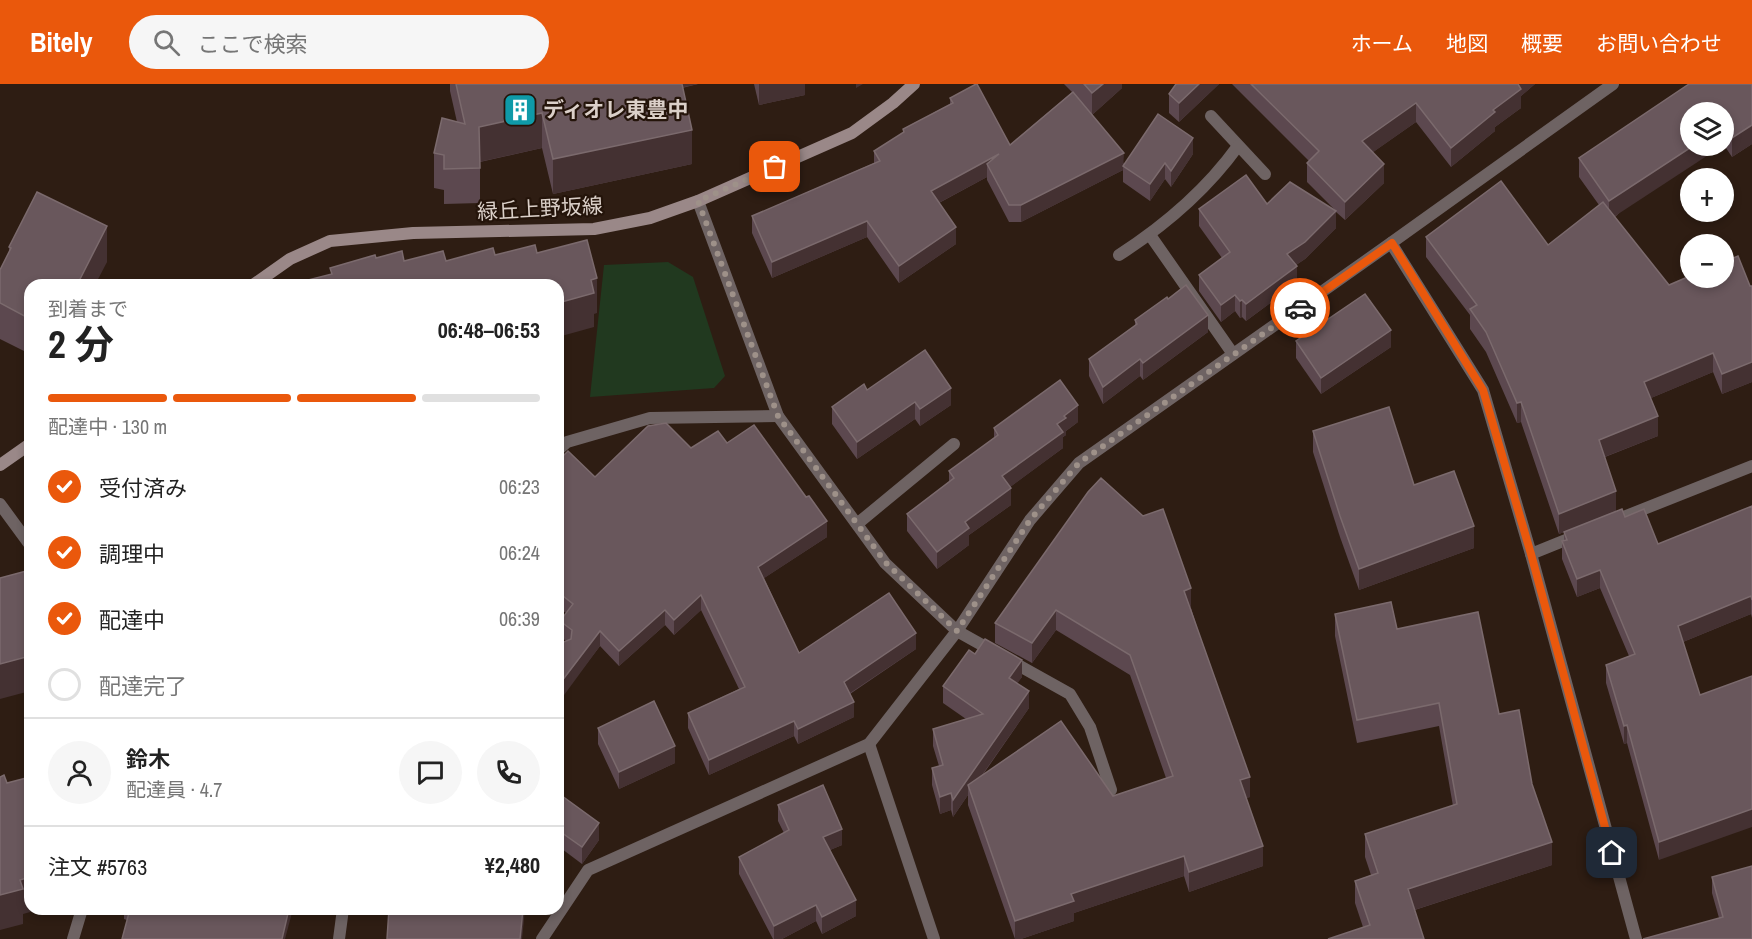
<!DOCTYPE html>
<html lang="ja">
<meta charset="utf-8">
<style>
:root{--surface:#fff;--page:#f6f6f6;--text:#222;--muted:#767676;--line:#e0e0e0;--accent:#ea580c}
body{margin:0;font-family:"Archivo Narrow","Noto Sans JP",sans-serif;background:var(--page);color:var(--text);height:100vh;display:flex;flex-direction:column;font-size:22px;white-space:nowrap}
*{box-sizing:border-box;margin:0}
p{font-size:20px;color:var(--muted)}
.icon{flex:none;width:33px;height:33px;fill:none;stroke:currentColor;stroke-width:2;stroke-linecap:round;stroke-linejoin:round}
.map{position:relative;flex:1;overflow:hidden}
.drawer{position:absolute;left:24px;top:195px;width:540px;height:636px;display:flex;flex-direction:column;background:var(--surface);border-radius:18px;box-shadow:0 3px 9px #0003}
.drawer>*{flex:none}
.fabs{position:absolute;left:1680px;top:18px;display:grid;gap:12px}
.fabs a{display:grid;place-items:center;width:54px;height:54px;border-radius:50%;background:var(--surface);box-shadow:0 3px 9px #0003;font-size:30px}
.pin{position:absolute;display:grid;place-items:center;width:51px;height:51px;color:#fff;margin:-26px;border-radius:12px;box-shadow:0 3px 9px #0006}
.courier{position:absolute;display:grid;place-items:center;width:60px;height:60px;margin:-30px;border:4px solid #ea580c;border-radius:50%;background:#fff;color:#222;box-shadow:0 2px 8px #0007}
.summary em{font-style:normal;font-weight:700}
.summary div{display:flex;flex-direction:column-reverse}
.summary{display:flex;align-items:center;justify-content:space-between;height:102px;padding:0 24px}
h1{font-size:39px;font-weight:700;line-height:45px}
.bar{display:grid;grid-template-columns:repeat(4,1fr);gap:9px 6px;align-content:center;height:72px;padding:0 24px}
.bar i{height:8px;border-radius:4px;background:var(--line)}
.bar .selected{background:var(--accent)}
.bar p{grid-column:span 4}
.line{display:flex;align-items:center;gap:15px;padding:0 24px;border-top:2px solid var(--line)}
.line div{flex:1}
.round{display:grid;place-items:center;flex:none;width:63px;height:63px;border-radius:32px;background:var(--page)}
ol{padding:0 24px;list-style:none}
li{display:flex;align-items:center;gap:18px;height:66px}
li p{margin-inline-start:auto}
li .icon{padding:6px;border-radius:50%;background:var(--accent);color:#fff;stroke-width:4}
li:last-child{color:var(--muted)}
li i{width:33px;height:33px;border:3px solid var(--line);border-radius:50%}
header{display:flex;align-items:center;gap:36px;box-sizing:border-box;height:84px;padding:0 30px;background:var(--accent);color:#fff}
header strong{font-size:28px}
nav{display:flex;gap:33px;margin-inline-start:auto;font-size:21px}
.search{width:420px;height:54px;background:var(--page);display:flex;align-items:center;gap:15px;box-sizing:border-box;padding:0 21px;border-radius:33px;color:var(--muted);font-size:22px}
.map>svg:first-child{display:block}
</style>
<header>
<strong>Bitely</strong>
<div class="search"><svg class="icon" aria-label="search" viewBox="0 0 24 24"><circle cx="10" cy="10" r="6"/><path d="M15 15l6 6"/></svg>ここで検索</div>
<nav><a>ホーム</a><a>地図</a><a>概要</a><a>お問い合わせ</a></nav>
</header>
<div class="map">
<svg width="1752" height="855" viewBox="0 0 1752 855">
<rect width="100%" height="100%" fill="#2e1d13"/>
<path fill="#21391f" d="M668 178 693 193 725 292 714 304 590 313 604 181Z"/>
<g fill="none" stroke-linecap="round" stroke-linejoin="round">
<g stroke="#6e6363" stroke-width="12">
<path d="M1211 32 1265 90"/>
<path d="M1150 151 1233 270"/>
<path d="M1119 171C1164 142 1207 105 1238 62"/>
<path d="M857 440 954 360"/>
</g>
<g stroke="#6e6363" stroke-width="12">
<path d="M698 117 778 332 885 479 957 547 1070 610 1090 643 1111 706"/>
<path d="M1391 159 1483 306 1531 470 1636 855"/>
<path d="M558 366 567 358 650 334 778 332"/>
<path d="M0 420 30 461"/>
<path d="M1611 438 1752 382"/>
<path d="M1531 470 1578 451"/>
<path d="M869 660 934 855"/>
<path d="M73 855 82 825"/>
<path d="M339 855 343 825"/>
<path d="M542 855 588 786 869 660 957 547 1030 436 1079 379 1391 159 1613 0"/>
</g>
<g stroke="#9a8888" stroke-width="12">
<path d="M253 201 290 175 330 157 413 149 594 145 650 134 698 117 852 49 893 19 914 0"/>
<path d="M0 381 30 360"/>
</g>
</g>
<g fill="#5c484f">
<path d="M450 0H698L682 4 692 80 553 110 542 64 480 78V119L444 120V106L434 104V69L457 38 450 7Z"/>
<path d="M754 0H805V11L759 21Z"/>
<path d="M1064 0H1122V4L1092 31 1124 80 1193 70 1171 103 1165 95 1150 117 1123 98V86L1021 138H1009L987 96V93L939 119 956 160 899 199 867 153 772 194 752 149V132L874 79V67L903 50V45L950 20V14L1010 61 1072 8Z"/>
<path d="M1176 0H1219L1179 38 1169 29V10Z"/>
<path d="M1232 0H1535L1521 12V24L1495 43V47L1451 83 1416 38 1373 68 1384 99 1345 136 1336 128V144L1305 175 1296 181 1297 199 1246 237 1242 233 1240 234 1235 227 1221 238 1199 207V191L1222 174 1199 142V125L1267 120 1335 126 1307 98V79L1309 77Z"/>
<path d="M1752 0V60L1732 73 1724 61V28L1615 133 1669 201 1752 202V298L1722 310 1713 288 1651 314 1658 352 1605 373 1616 427 1658 460 1752 422V534L1751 530 1683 558 1659 776 1627 659 1624 660 1606 599V581L1629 572 1600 504 1577 513 1562 475V457H1564V448L1559 450 1521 338 1517 339 1486 268 1470 245V231L1426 173V153L1548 161 1599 121 1579 93V74Z"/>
<path d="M9 163 107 178 30 201V270L0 255V186L9 168Z"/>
<path d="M1168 215 1208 248 1143 296 1140 292 1103 320 1089 292V275L1135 242V236Z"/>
<path d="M1296 257 1391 263 1321 310 1296 274Z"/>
<path d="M867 306 951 321 920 342 915 335 857 375 832 340V323Z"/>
<path d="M1078 338 1066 347V351L1063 353V364L1010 403 1011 421 969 451V461L937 485 907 447V430L949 398V387L994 354V344Z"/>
<path d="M1313 347 1414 401 1474 464 1359 506 1340 453 1313 368Z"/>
<path d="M727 359 827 453 764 494 799 569 916 565 850 610 854 633 798 660 794 652 709 691 688 644V629L739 605 701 526 674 551 665 541 619 582 600 562 558 617V554L564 558 566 557 560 552V537L566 529 558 523V377L595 393 691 364Z"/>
<path d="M1088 408 1191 524 1250 713 1246 714 1263 782 1189 808 1184 792 1074 829V837L1021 855H1015L968 721V711L953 733 951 726 940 730 932 701V684L939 682 933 662V645L966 635 943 619V602L975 570 1022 593 1017 599 1029 624 982 692 1113 712 1166 694 1130 591 1056 546 1032 579 995 559V539Z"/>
<path d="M1335 530 1397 545 1499 630 1532 700 1552 781 1363 843 1355 819V797L1371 791 1365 773V750L1453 722 1439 642 1357 659 1335 552Z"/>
<path d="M598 644 675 679 619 705 598 660Z"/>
<path d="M558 709 599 756 582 780 558 762Z"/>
<path d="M778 721 842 761 830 766 856 832 822 850 816 837 782 855H773L739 790V773L784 749 778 737Z"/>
<path d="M1712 793 1752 855 1719 834 1712 809Z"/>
<path d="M124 825H293L127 836 124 835Z"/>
</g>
<g fill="#443132">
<path d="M675 0H698L675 5Z"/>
<path d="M759 0H805V11L759 21Z"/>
<path d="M856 0H863L856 4Z"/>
<path d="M1103 0H1122V4L1092 31V9Z"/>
<path d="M1199 0H1219L1179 38V19Z"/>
<path d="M1516 0H1535L1521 12V24L1495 43V47L1451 83V64L1493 26Z"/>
<path d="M1416 19V38L1362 76V57Z"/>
<path d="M542 29V64L479 78V43Z"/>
<path d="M1752 41V60L1732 73V54Z"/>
<path d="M692 46V80L553 110V75Z"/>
<path d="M1193 54V70L1171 103V87Z"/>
<path d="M1693 62H1722L1609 136V117Z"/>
<path d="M1124 69 1123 86 1021 138V121Z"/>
<path d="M999 70 987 80V93L931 123V107Z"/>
<path d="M1165 79V95L1150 117V100Z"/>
<path d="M1384 80V99L1345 136V118Z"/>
<path d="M1336 127V144L1305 175 1287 187V170Z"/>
<path d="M867 137V153L772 194V178Z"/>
<path d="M107 142V178L95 201H77Z"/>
<path d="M956 143V160L899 199V182Z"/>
<path d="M1297 182V199L1246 237V220Z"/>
<path d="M597 194V229L594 230V243L558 253V219L591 196Z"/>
<path d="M1235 211V227L1221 238V221Z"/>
<path d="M1242 216V233L1240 234V217Z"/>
<path d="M1208 231V248L1143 296V279Z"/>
<path d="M1391 246V263L1321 310V294Z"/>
<path d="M1713 269V288L1644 317V298Z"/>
<path d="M1140 275V292L1103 320V303Z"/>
<path d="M1752 278V298L1722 310V290Z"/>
<path d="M951 304V321L920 342V325Z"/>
<path d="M915 318V335L857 375V358Z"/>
<path d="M1521 318V338L1517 339V319Z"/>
<path d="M1078 321V338L1066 347V351L1063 353V364L1002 409V392L1064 332Z"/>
<path d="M1658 332V352L1599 375V356Z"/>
<path d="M1011 404V421L969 451V461L937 485V468L965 438Z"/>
<path d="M1616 407V427L1559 450V430Z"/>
<path d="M827 437V453L758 498V483Z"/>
<path d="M1474 442V464L1359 506V485Z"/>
<path d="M1600 486V504L1577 513V495Z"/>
<path d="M1191 504V524L1184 527V507Z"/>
<path d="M701 511V526L674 551V536Z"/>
<path d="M1751 512V530L1678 560V542Z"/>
<path d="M665 526V541L619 582V567Z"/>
<path d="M1056 526V546L1032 579V559Z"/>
<path d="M600 547V562L559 618V602Z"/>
<path d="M916 549V565L844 613V598Z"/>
<path d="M30 572V607L0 615V580Z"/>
<path d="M1022 576V593L1009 611V594Z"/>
<path d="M1029 607V624L970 708 968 701V711L953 733V716Z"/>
<path d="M854 618V633L798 660V645Z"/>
<path d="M794 637V652L709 691V676Z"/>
<path d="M1627 641V659L1624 660V642Z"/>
<path d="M675 662V679L619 705V688Z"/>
<path d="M1250 693V713L1240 716V696Z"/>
<path d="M951 709V726L940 730V713Z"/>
<path d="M1752 725V743L1659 776V758Z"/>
<path d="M599 739V756L582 780V763Z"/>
<path d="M842 745V761L823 769V753Z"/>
<path d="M1552 758V781L1408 828V805Z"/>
<path d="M1263 762V782L1189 808V788Z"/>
<path d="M1184 772V792L1074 829V837L1021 855H1015V837L1071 810Z"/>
<path d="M30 793V825H41L23 830V840L0 846V811L20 796Z"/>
<path d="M856 816V832L822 850V833Z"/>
<path d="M816 821V837L782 855H774V842Z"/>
<path d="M289 825H293L285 855H282Z"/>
<path d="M523 825H525L522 855H520Z"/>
</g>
<g fill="#69575c" stroke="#7b6a6d" stroke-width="1.5">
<path d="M456 0H682L692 46 553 75 542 29 479 43 480 84 444 85V71L434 69 442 34 465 40Z"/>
<path d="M976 0H977L1010 61 1073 8 1124 69 1021 121H1009L987 80 999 70 931 107 956 143 899 182 867 137 772 178 752 132 880 77 874 67 904 48 903 45 953 19 950 14Z"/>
<path d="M1084 0H1103L1092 9Z"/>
<path d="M1176 0H1199L1179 19 1169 10Z"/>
<path d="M1251 0H1518L1521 5 1493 26 1495 28 1451 64 1416 19 1362 57 1384 80 1345 118 1307 79 1319 67Z"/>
<path d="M1689 0H1752V41L1732 54 1724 42V28H1690V62H1693L1609 117 1579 74Z"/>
<path d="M1158 30 1193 54 1171 87 1165 79 1150 100 1123 82Z"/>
<path d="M1246 91 1267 120 1290 98 1336 127 1305 158 1287 170 1297 182 1246 220 1242 216 1240 217 1235 211 1221 221 1199 191 1230 168 1199 125Z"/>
<path d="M1501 97 1548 161 1603 118 1669 201 1690 192V194H1724V178L1738 172 1750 202H1752V278L1722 290 1713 269 1644 298 1658 332 1599 356 1616 407 1559 430 1521 318 1517 319 1486 248 1470 225 1477 221 1426 153Z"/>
<path d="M37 108 107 142 77 201H30V235L0 219V186L11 164 9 163Z"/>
<path d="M587 156 597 194 591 196 594 209 558 219V201H309L308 196 332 190 330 184 375 171 376 174 402 167 404 177 443 167 446 177 493 164 495 171 535 161 537 169Z"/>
<path d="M1186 201 1208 231 1143 279 1140 275 1103 303 1089 275 1137 240 1135 236 1167 213 1168 215Z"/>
<path d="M1365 210 1391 246 1321 294 1296 257Z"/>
<path d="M925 266 951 304 920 325 915 318 857 358 832 323 864 300 867 306Z"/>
<path d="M1060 296 1078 321 1064 332 1066 334 1057 340 1063 348 1002 392 1011 404 965 438 969 444 937 468 907 430 954 394 949 387 998 351 994 344Z"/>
<path d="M1389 323 1414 401 1454 387 1474 442 1359 485 1340 432 1313 347Z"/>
<path d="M666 339 691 364 718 347 727 359 754 341 806 413 809 412 827 437 758 483 799 569 889 509 916 549 844 598 854 618 798 645 794 637 709 676 688 629 745 603 701 511 674 536 665 526 619 567 600 547 558 602V554L564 558 571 555 572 546 560 537 573 520 558 508V377L568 367 595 393 648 342Z"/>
<path d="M1101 394 1143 432 1163 425 1191 504 1184 507 1250 693 1240 696 1263 762 1189 788 1184 772 1071 810 1074 817 1015 837 968 701 1061 637 1113 712 1173 692 1130 571 1056 526 1032 559 995 539 1088 408Z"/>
<path d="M1752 422V516L1751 512 1678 542 1700 611 1752 592V725L1659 758 1627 641 1624 642 1606 581 1635 570 1600 486 1577 495 1562 457 1567 456 1564 448 1622 425 1625 433 1644 425 1658 460Z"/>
<path d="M30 486V572L0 580V494Z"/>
<path d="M1391 518 1397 545 1478 528 1499 630 1519 626 1532 700 1552 758 1408 805 1424 855H1328L1370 841 1355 797 1378 789 1365 750 1457 720 1439 619 1357 636 1335 530Z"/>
<path d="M985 555 1022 576 1009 594 1029 607 953 716 951 709 940 713 932 684 943 681 933 645 983 630 943 602 969 566 975 570Z"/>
<path d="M654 617 675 662 619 688 598 644Z"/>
<path d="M4 691 7 699 30 693V793L20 796 23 805 0 811V693Z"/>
<path d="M823 701 842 745 823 753 856 816 822 833 816 821 774 842 739 773 789 746 778 721Z"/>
<path d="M558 709 599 739 582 763 558 746Z"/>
<path d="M1752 782V855H1643L1723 833 1712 793Z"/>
<path d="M130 825H289L282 855H122Z"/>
<path d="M389 825H523L520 855H387Z"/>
</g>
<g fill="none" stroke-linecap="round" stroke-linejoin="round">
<path stroke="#9e9189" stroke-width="6" stroke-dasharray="0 10.8" d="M775 83 698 117 778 332 885 478 957 547 1030 436 1079 379 1300 224"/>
<path stroke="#ea580c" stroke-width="8" d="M1300 224 1392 159 1483 306 1531 470 1612 769"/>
</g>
<defs>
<g id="building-square" transform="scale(1.725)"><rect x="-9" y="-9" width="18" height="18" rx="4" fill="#0f9aa8" stroke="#24140a"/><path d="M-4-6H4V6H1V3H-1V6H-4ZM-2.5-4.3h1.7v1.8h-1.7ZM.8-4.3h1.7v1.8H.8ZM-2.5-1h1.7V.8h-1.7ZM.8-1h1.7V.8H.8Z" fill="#fff"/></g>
</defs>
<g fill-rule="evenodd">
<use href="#building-square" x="520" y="26"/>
</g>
<g text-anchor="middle" stroke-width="4.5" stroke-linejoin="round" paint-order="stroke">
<g font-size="21" font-weight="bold" fill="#dbd0c9" stroke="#24140a" text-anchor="start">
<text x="543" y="33">ディオレ東豊中</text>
</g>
<g font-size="21" fill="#dbd0c9" stroke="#24140a">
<text transform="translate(540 125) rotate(-3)" y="7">緑丘上野坂線</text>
</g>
</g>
</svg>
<div class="fabs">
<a><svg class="icon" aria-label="layers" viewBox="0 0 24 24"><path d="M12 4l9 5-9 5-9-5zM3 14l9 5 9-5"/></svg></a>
<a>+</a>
<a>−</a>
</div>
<div class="pin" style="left:775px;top:83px;background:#ea580c"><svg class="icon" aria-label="bag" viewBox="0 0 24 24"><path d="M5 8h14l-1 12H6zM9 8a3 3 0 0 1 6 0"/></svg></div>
<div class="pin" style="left:1612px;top:769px;background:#1f2937"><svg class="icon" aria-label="home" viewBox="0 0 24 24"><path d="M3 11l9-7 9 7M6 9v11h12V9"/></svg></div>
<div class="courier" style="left:1300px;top:224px"><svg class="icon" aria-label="car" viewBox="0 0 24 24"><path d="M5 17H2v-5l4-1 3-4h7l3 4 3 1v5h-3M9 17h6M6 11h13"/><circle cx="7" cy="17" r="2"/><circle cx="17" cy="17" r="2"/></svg></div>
<section class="drawer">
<div class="summary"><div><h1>2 分</h1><p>到着まで</p></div><em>06:48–06:53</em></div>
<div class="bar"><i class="selected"></i><i class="selected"></i><i class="selected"></i><i></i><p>配達中 · 130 m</p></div>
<ol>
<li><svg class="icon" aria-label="check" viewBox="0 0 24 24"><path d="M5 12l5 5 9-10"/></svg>受付済み<p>06:23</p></li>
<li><svg class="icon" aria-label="check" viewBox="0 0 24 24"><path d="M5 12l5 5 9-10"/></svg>調理中<p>06:24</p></li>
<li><svg class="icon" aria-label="check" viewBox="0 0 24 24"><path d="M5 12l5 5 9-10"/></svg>配達中<p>06:39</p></li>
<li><i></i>配達完了</li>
</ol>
<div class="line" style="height:108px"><a class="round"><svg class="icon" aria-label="person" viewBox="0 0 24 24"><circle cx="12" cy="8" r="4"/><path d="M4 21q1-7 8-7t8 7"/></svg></a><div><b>鈴木</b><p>配達員 · 4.7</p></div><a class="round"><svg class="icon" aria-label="chat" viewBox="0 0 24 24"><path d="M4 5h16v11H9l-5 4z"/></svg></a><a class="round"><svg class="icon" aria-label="phone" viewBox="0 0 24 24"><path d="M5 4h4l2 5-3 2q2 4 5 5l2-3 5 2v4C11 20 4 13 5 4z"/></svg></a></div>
<div class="line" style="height:78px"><div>注文 #5763</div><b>¥2,480</b></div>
</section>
</div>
